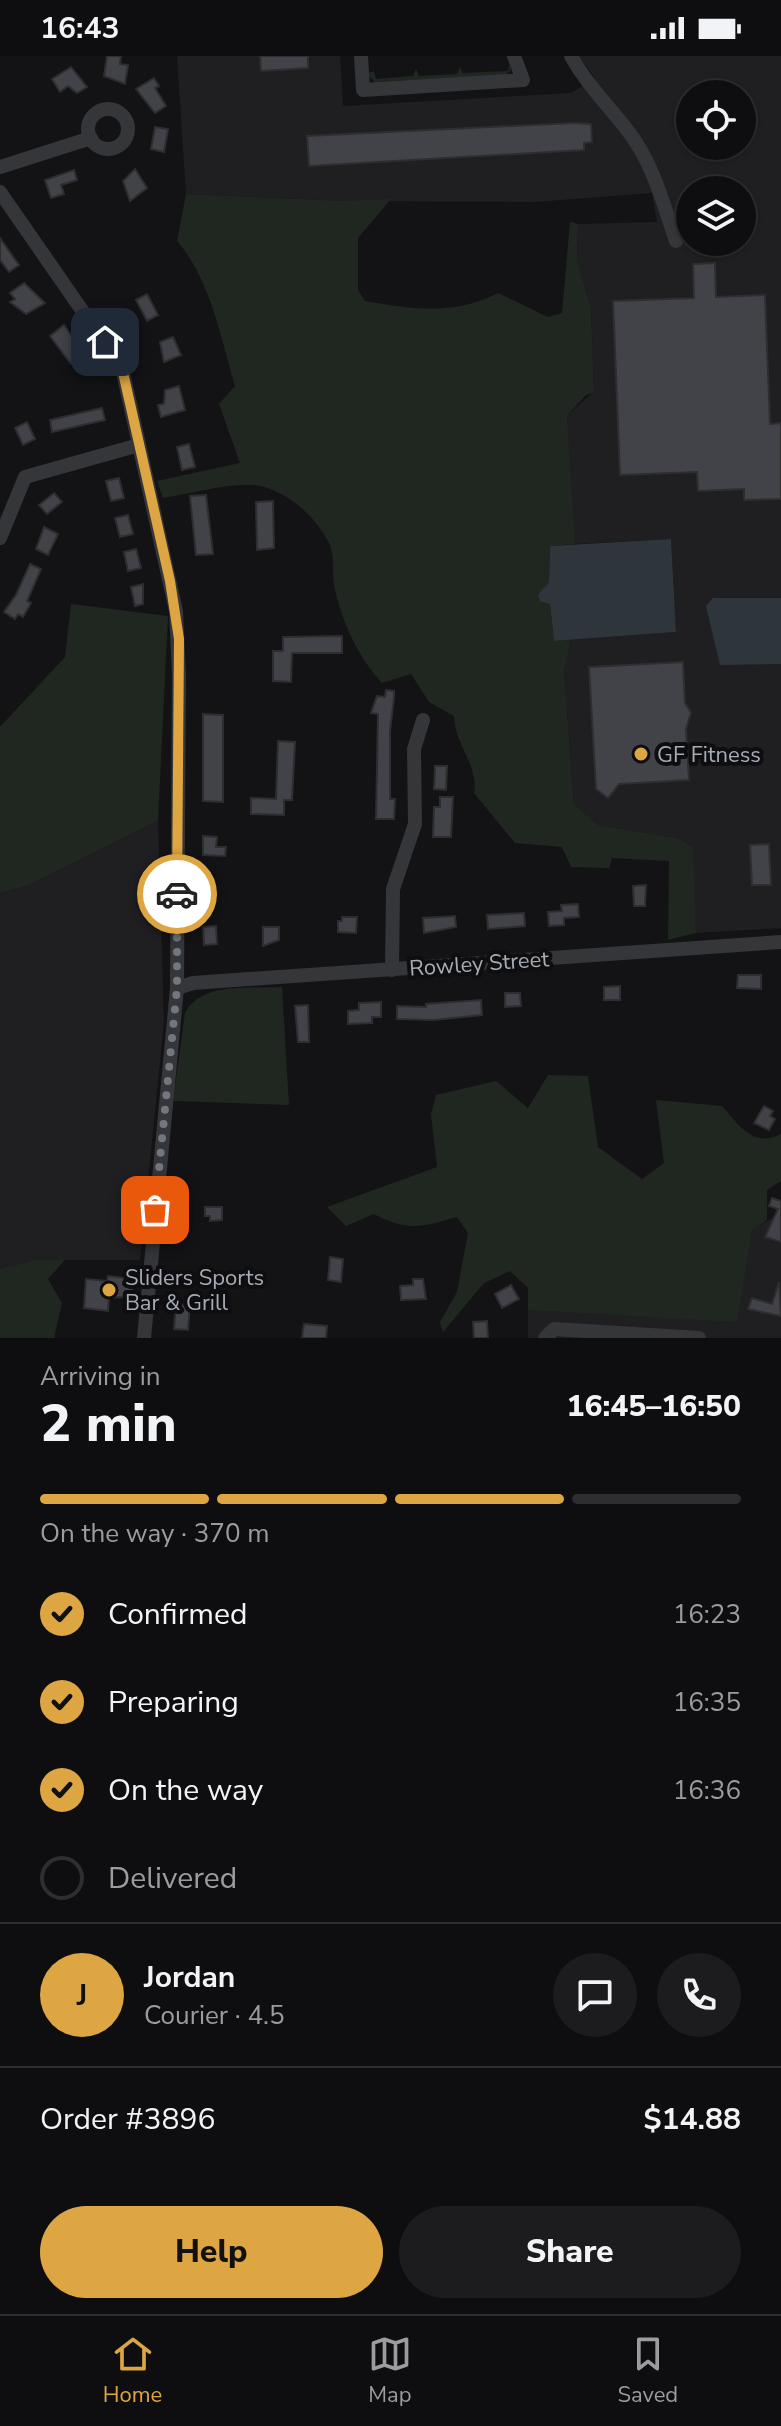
<!DOCTYPE html>
<meta charset="utf-8">
<style>
:root{--surface:#0e0e10;--page:#1c1c1e;--text:#f1f3f6;--muted:#9b9c9f;--line:#2e2e30;--accent:#dea642}
body{margin:0;font-family:"Nunito Sans",sans-serif;background:var(--page);color:var(--text);height:100vh;display:flex;flex-direction:column;font-size:30px;white-space:nowrap}
*{box-sizing:border-box;margin:0}
p{font-size:26px;color:var(--muted)}
.icon{flex:none;width:44px;height:44px;fill:none;stroke:currentColor;stroke-width:2;stroke-linecap:round;stroke-linejoin:round}
.map{position:relative;height:1282px;overflow:hidden}
.drawer{display:flex;flex-direction:column;background:var(--surface);flex:1}
.drawer>*{flex:none}
.fabs{position:absolute;left:676px;top:24px;display:grid;gap:16px}
.fabs a{display:grid;place-items:center;width:80px;height:80px;border-radius:50%;background:var(--surface);box-shadow:0 2px 6px #0004,0 0 0 2px var(--line);font-size:40px}
.pin{position:absolute;display:grid;place-items:center;width:68px;height:68px;color:#fff;margin:-34px;border-radius:16px;box-shadow:0 4px 12px #0006}
.courier{position:absolute;display:grid;place-items:center;width:80px;height:80px;margin:-40px;border:6px solid #dea642;border-radius:50%;background:#fff;color:#222;box-shadow:0 2px 10px #0007}
.summary em{font-style:normal;font-weight:800}
.summary div{display:flex;flex-direction:column-reverse}
.summary{display:flex;align-items:center;justify-content:space-between;height:136px;padding:0 40px}
h1{font-size:52px;font-weight:800;line-height:60px}
.bar{display:grid;grid-template-columns:repeat(4,1fr);gap:12px 8px;align-content:center;height:96px;padding:0 40px}
.bar i{height:10px;border-radius:6px;background:var(--line)}
.bar .on{background:var(--accent)}
.bar p{grid-column:span 4}
.line{display:flex;align-items:center;gap:20px;padding:0 40px;border-top:2px solid var(--line)}
.line div{flex:1}
.round{display:grid;place-items:center;flex:none;width:84px;height:84px;border-radius:42px;background:var(--page)}
ol{padding:0 40px;list-style:none}
li{display:flex;align-items:center;gap:24px;height:88px}
li p{margin-inline-start:auto}
li .icon{padding:8px;border-radius:50%;background:var(--accent);color:#111;stroke-width:4}
li:last-child{color:var(--muted)}
li i{width:44px;height:44px;border:4px solid var(--line);border-radius:50%}
.button{display:flex;gap:16px;margin-top:auto;padding:16px 40px}
.button a{flex:1;height:92px;border-radius:48px;background:var(--accent);color:#111;font-size:32px;font-weight:800;line-height:92px;text-align:center}
.button a+a{background:var(--page);color:var(--text)}
.status{display:flex;justify-content:space-between;align-items:center;height:56px;padding:0 40px;background:var(--surface);direction:ltr}
.status svg{height:22px;fill:currentColor}
.tabs{display:flex;justify-content:space-around;align-items:center;height:112px;border-top:2px solid var(--line);background:var(--surface);font-size:22px;color:var(--muted)}
.tabs a{display:grid;justify-items:center;gap:4px}
.tabs .on{color:var(--accent)}
.map>svg:first-child{display:block}
</style>
<div class="status"><b>16:43</b><svg viewBox="0 0 49 12"><path d="M0 12V9h3v3zM5 12V6h3v6zM10 12V3h3v9zM15 12V0h3v12zM26 1h20v11H26zM47 4h2v5h-2z"/></svg></div>
<div class="map">
<svg width="781" height="1282" viewBox="0 0 781 1282">
<rect width="100%" height="100%" fill="#131315"/>
<g fill="#1f1f22" fill-rule="evenodd">
<path d="M177 0H340L343 50 571 37 595 22 579 0H781V872L696 877 692 792 678 782 598 769 574 748 564 615 571 584 676 576 671 483 575 488 571 456 567 360 594 335 591 252 577 203 578 168 657 166 652 137 535 146 344 145 186 138ZM690 38H742V90H690ZM690 134H742V186H690Z"/>
<path d="M158 765 164 966 140 1204H35L0 1213V837L27 830Z"/>
<path d="M776 1160 781 1161V1282H528V1254L736 1265 752 1173Z"/>
</g>
<g fill="#202721">
<path d="M509 8 511 14 505 19 375 26 368 20 370 16H374L376 23 413 20 416 13 419 20 457 18 460 10 462 17 508 15Z"/>
<path d="M186 138 344 145 391 143 358 182V234L365 245C411 253 454 260 498 237L548 261 562 257 570 166 578 168 577 203 591 252 594 336 586 339 567 360 575 488 550 490 549 526 544 534 550 548 554 585 571 584 564 615 574 748 598 769 678 782 693 792 696 877 668 884 669 805 612 802 609 812 571 811 562 791 515 787 474 737C479 710 454 687 454 660L429 646 411 618 382 627C358 601 341 564 334 529 332 516 335 498 329 487 316 460 284 432 254 429 226 427 191 438 163 442L157 425 240 407 219 348 235 330C221 283 210 222 177 185Z"/>
<path d="M71 548 168 560 158 765 27 830 0 837V671L65 601Z"/>
<path d="M282 931 289 1049 173 1045 185 957C201 925 251 933 282 931Z"/>
<path d="M548 1019 588 1020 598 1091 642 1123 664 1107 656 1044 722 1050C740 1070 753 1092 781 1078V1125L767 1134V1164L752 1174 737 1266 528 1254V1232L510 1215 484 1227 443 1276 440 1266 457 1236 468 1177 457 1161C422 1171 408 1176 374 1158L346 1170 327 1151 437 1111 431 1058 436 1039 496 1025 528 1052Z"/>
<path d="M35 1204H65L48 1223 62 1247 54 1282H0V1213Z"/>
</g>
<g fill="#2e363c">
<path d="M671 483 676 576 554 585 550 548 540 545 538 539 549 526 550 490Z"/>
<path d="M713 542H781V608L720 609 706 550Z"/>
</g>
<g fill="#424348" stroke="#2e2e31" stroke-width="2">
<path d="M107 0H121L120 8 128 9 125 28 104 20Z"/>
<path d="M260 0H308V12L261 15Z"/>
<path d="M71 11 87 31 77 37 68 30 60 36 52 23Z"/>
<path d="M154 22 159 30 155 32 166 50 155 57 136 33Z"/>
<path d="M574 67 591 68 592 86 584 87V94L309 110 307 80Z"/>
<path d="M155 71 168 73 164 96 151 93Z"/>
<path d="M135 113 147 132 130 145 123 125Z"/>
<path d="M74 114 77 124 61 129 64 138 51 142 45 124Z"/>
<path d="M0 182 19 209 9 216 0 204Z"/>
<path d="M715 207 716 241 765 239 770 368 781 367V443L744 444V433L698 435 697 416 620 419 613 245 694 242 693 208Z"/>
<path d="M24 227 45 247 26 258 10 246 15 243 10 237Z"/>
<path d="M147 238 158 259 147 265 136 244Z"/>
<path d="M64 269 85 298 71 308 50 280Z"/>
<path d="M173 281 181 299 164 306 160 286Z"/>
<path d="M179 330 185 354 161 361 158 349 164 348 165 334Z"/>
<path d="M102 352 105 364 52 376 50 364Z"/>
<path d="M27 366 35 383 23 389 15 372Z"/>
<path d="M189 388 195 411 182 414 177 391Z"/>
<path d="M119 422 124 442 111 445 106 425Z"/>
<path d="M54 437 62 446 47 458 39 449Z"/>
<path d="M206 439 213 498 196 499 190 440Z"/>
<path d="M273 445 274 492 257 494 256 446Z"/>
<path d="M128 459 133 478 120 481 115 462Z"/>
<path d="M44 471 58 478 48 499 36 493Z"/>
<path d="M136 493 141 512 128 515 124 496Z"/>
<path d="M30 508 41 513 27 545 31 547 23 561 18 558 15 563 4 556 16 539Z"/>
<path d="M143 528V548L135 550 131 531Z"/>
<path d="M342 580V597H292L291 626 273 625V595H283V581Z"/>
<path d="M683 606 685 647 691 657 686 673 689 724 619 728 608 742 596 733 589 611Z"/>
<path d="M386 634 394 635V642L390 675V743H395L394 763H376L378 658 371 657 377 640 385 641Z"/>
<path d="M203 658 223 659V746L203 745Z"/>
<path d="M278 685 295 686 292 744H284V759L251 758V742L276 743Z"/>
<path d="M435 710H447L446 734 434 733Z"/>
<path d="M440 741H453L451 781H433L434 751H440Z"/>
<path d="M203 780 217 781 216 791H226L225 800 203 799Z"/>
<path d="M769 788 771 829H752L750 789Z"/>
<path d="M646 829 645 850H634L633 830Z"/>
<path d="M578 848 579 861 564 862V869L549 870 548 856 562 855 561 849Z"/>
<path d="M524 857 525 870 488 873 487 859Z"/>
<path d="M455 860 456 871 424 877 423 862Z"/>
<path d="M342 861H357L356 877 338 876V865H342Z"/>
<path d="M216 870 217 888 204 889 203 871Z"/>
<path d="M263 871H279V884L263 890Z"/>
<path d="M738 919H761V933L737 932Z"/>
<path d="M620 930V944H604V931Z"/>
<path d="M505 937H520L521 950 505 951Z"/>
<path d="M481 944 482 959 434 964 397 963V950L426 951V948Z"/>
<path d="M381 946V961H372V967L348 968V955L359 954V947Z"/>
<path d="M308 949 309 986H298L295 950Z"/>
<path d="M764 1050 773 1055 770 1060 775 1063 769 1074 754 1067Z"/>
<path d="M772 1142 781 1145V1186L765 1181 778 1153 769 1150Z"/>
<path d="M205 1151H222V1164L210 1165V1160H205Z"/>
<path d="M330 1201 343 1203 341 1226 328 1224Z"/>
<path d="M108 1220 125 1222 124 1227 133 1228 132 1240 109 1242 108 1255 84 1252 86 1223 107 1225Z"/>
<path d="M413 1223H423L426 1243 401 1244 400 1230 413 1229Z"/>
<path d="M779 1226 781 1260 748 1253 752 1242 772 1248Z"/>
<path d="M511 1229 519 1243 502 1252 495 1238Z"/>
<path d="M176 1248 190 1249 188 1274 174 1273Z"/>
<path d="M487 1265 488 1282H474L473 1266Z"/>
<path d="M304 1268 327 1270 326 1282H302Z"/>
</g>
<g fill="none" stroke-linecap="round" stroke-linejoin="round">
<g stroke="#353639" stroke-width="14">
<path d="M361 0 363 34 523 24 514 0"/>
<path d="M571 0C587 29 608 49 628 75 653 107 663 147 676 185"/>
<circle cx="108" cy="73" r="20"/>
<path d="M0 111 91 82"/>
<path d="M0 136 122 312 176 555 179 618 177 932 144 1282"/>
<path d="M0 482 25 421 139 389"/>
<path d="M392 914 393 833 415 768 414 693 423 664"/>
<path d="M177 932 193 927 781 886"/>
<path d="M545 1282 554 1273 699 1282"/>
</g>
</g>
<g fill="none" stroke-linecap="round" stroke-linejoin="round">
<path stroke="#73767c" stroke-width="8" stroke-dasharray="0 14.4" d="M155 1154 177 932V838"/>
<path stroke="#dea642" stroke-width="10" d="M105 286 122 312 170 525 179 583 177 838"/>
</g>
<g fill="#dea642" stroke="#0e0e10" stroke-width="3">
<circle cx="641" cy="698" r="8"/>
<circle cx="109" cy="1234" r="8"/>
</g>
<g text-anchor="middle" stroke-width="8" stroke-linejoin="round" paint-order="stroke">
<g font-size="22" fill="#a6abb4" stroke="#0e0e10" text-anchor="start">
<text x="657" y="706">GF Fitness</text>
<text x="125" y="1229">Sliders Sports<tspan x="125" dy="25">Bar &amp; Grill</tspan></text>
</g>
<g font-size="22" fill="#a6abb4" stroke="#0e0e10">
<text transform="translate(479 907) rotate(-4)" y="8">Rowley Street</text>
</g>
</g>
</svg>
<div class="fabs">
<a><svg class="icon" aria-label="locate" viewBox="0 0 24 24"><circle cx="12" cy="12" r="6"/><path d="M12 2v4M12 18v4M2 12h4M18 12h4"/></svg></a>
<a><svg class="icon" aria-label="layers" viewBox="0 0 24 24"><path d="M12 4l9 5-9 5-9-5zM3 14l9 5 9-5"/></svg></a>
</div>
<div class="pin" style="left:155px;top:1154px;background:#ea580c"><svg class="icon" aria-label="bag" viewBox="0 0 24 24"><path d="M5 8h14l-1 12H6zM9 8a3 3 0 0 1 6 0"/></svg></div>
<div class="pin" style="left:105px;top:286px;background:#1f2937"><svg class="icon" aria-label="home" viewBox="0 0 24 24"><path d="M3 11l9-7 9 7M6 9v11h12V9"/></svg></div>
<div class="courier" style="left:177px;top:838px"><svg class="icon" aria-label="car" viewBox="0 0 24 24"><path d="M5 17H2v-5l4-1 3-4h7l3 4 3 1v5h-3M9 17h6M6 11h13"/><circle cx="7" cy="17" r="2"/><circle cx="17" cy="17" r="2"/></svg></div>
</div>
<section class="drawer">
<div class="summary"><div><h1>2 min</h1><p>Arriving in</p></div><em>16:45–16:50</em></div>
<div class="bar"><i class="on"></i><i class="on"></i><i class="on"></i><i></i><p>On the way · 370 m</p></div>
<ol>
<li><svg class="icon" aria-label="check" viewBox="0 0 24 24"><path d="M5 12l5 5 9-10"/></svg>Confirmed<p>16:23</p></li>
<li><svg class="icon" aria-label="check" viewBox="0 0 24 24"><path d="M5 12l5 5 9-10"/></svg>Preparing<p>16:35</p></li>
<li><svg class="icon" aria-label="check" viewBox="0 0 24 24"><path d="M5 12l5 5 9-10"/></svg>On the way<p>16:36</p></li>
<li><i></i>Delivered</li>
</ol>
<div class="line" style="height:144px"><b class="round" style="background:var(--accent);color:#111">J</b><div><b>Jordan</b><p>Courier · 4.5</p></div><a class="round"><svg class="icon" aria-label="chat" viewBox="0 0 24 24"><path d="M4 5h16v11H9l-5 4z"/></svg></a><a class="round"><svg class="icon" aria-label="phone" viewBox="0 0 24 24"><path d="M5 4h4l2 5-3 2q2 4 5 5l2-3 5 2v4C11 20 4 13 5 4z"/></svg></a></div>
<div class="line" style="height:104px"><div>Order #3896</div><b>$14.88</b></div>
<div class="button"><a>Help</a><a>Share</a></div>
</section>
<nav class="tabs">
<a class="on"><svg class="icon" aria-label="home" viewBox="0 0 24 24"><path d="M3 11l9-7 9 7M6 9v11h12V9"/></svg>Home</a>
<a><svg class="icon" aria-label="map" viewBox="0 0 24 24"><path d="M3 6l6-2 6 2 6-2v14l-6 2-6-2-6 2zM9 4v14M15 6v14"/></svg>Map</a>
<a><svg class="icon" aria-label="saved" viewBox="0 0 24 24"><path d="M7 4h10v16l-5-4-5 4z"/></svg>Saved</a>
</nav>
